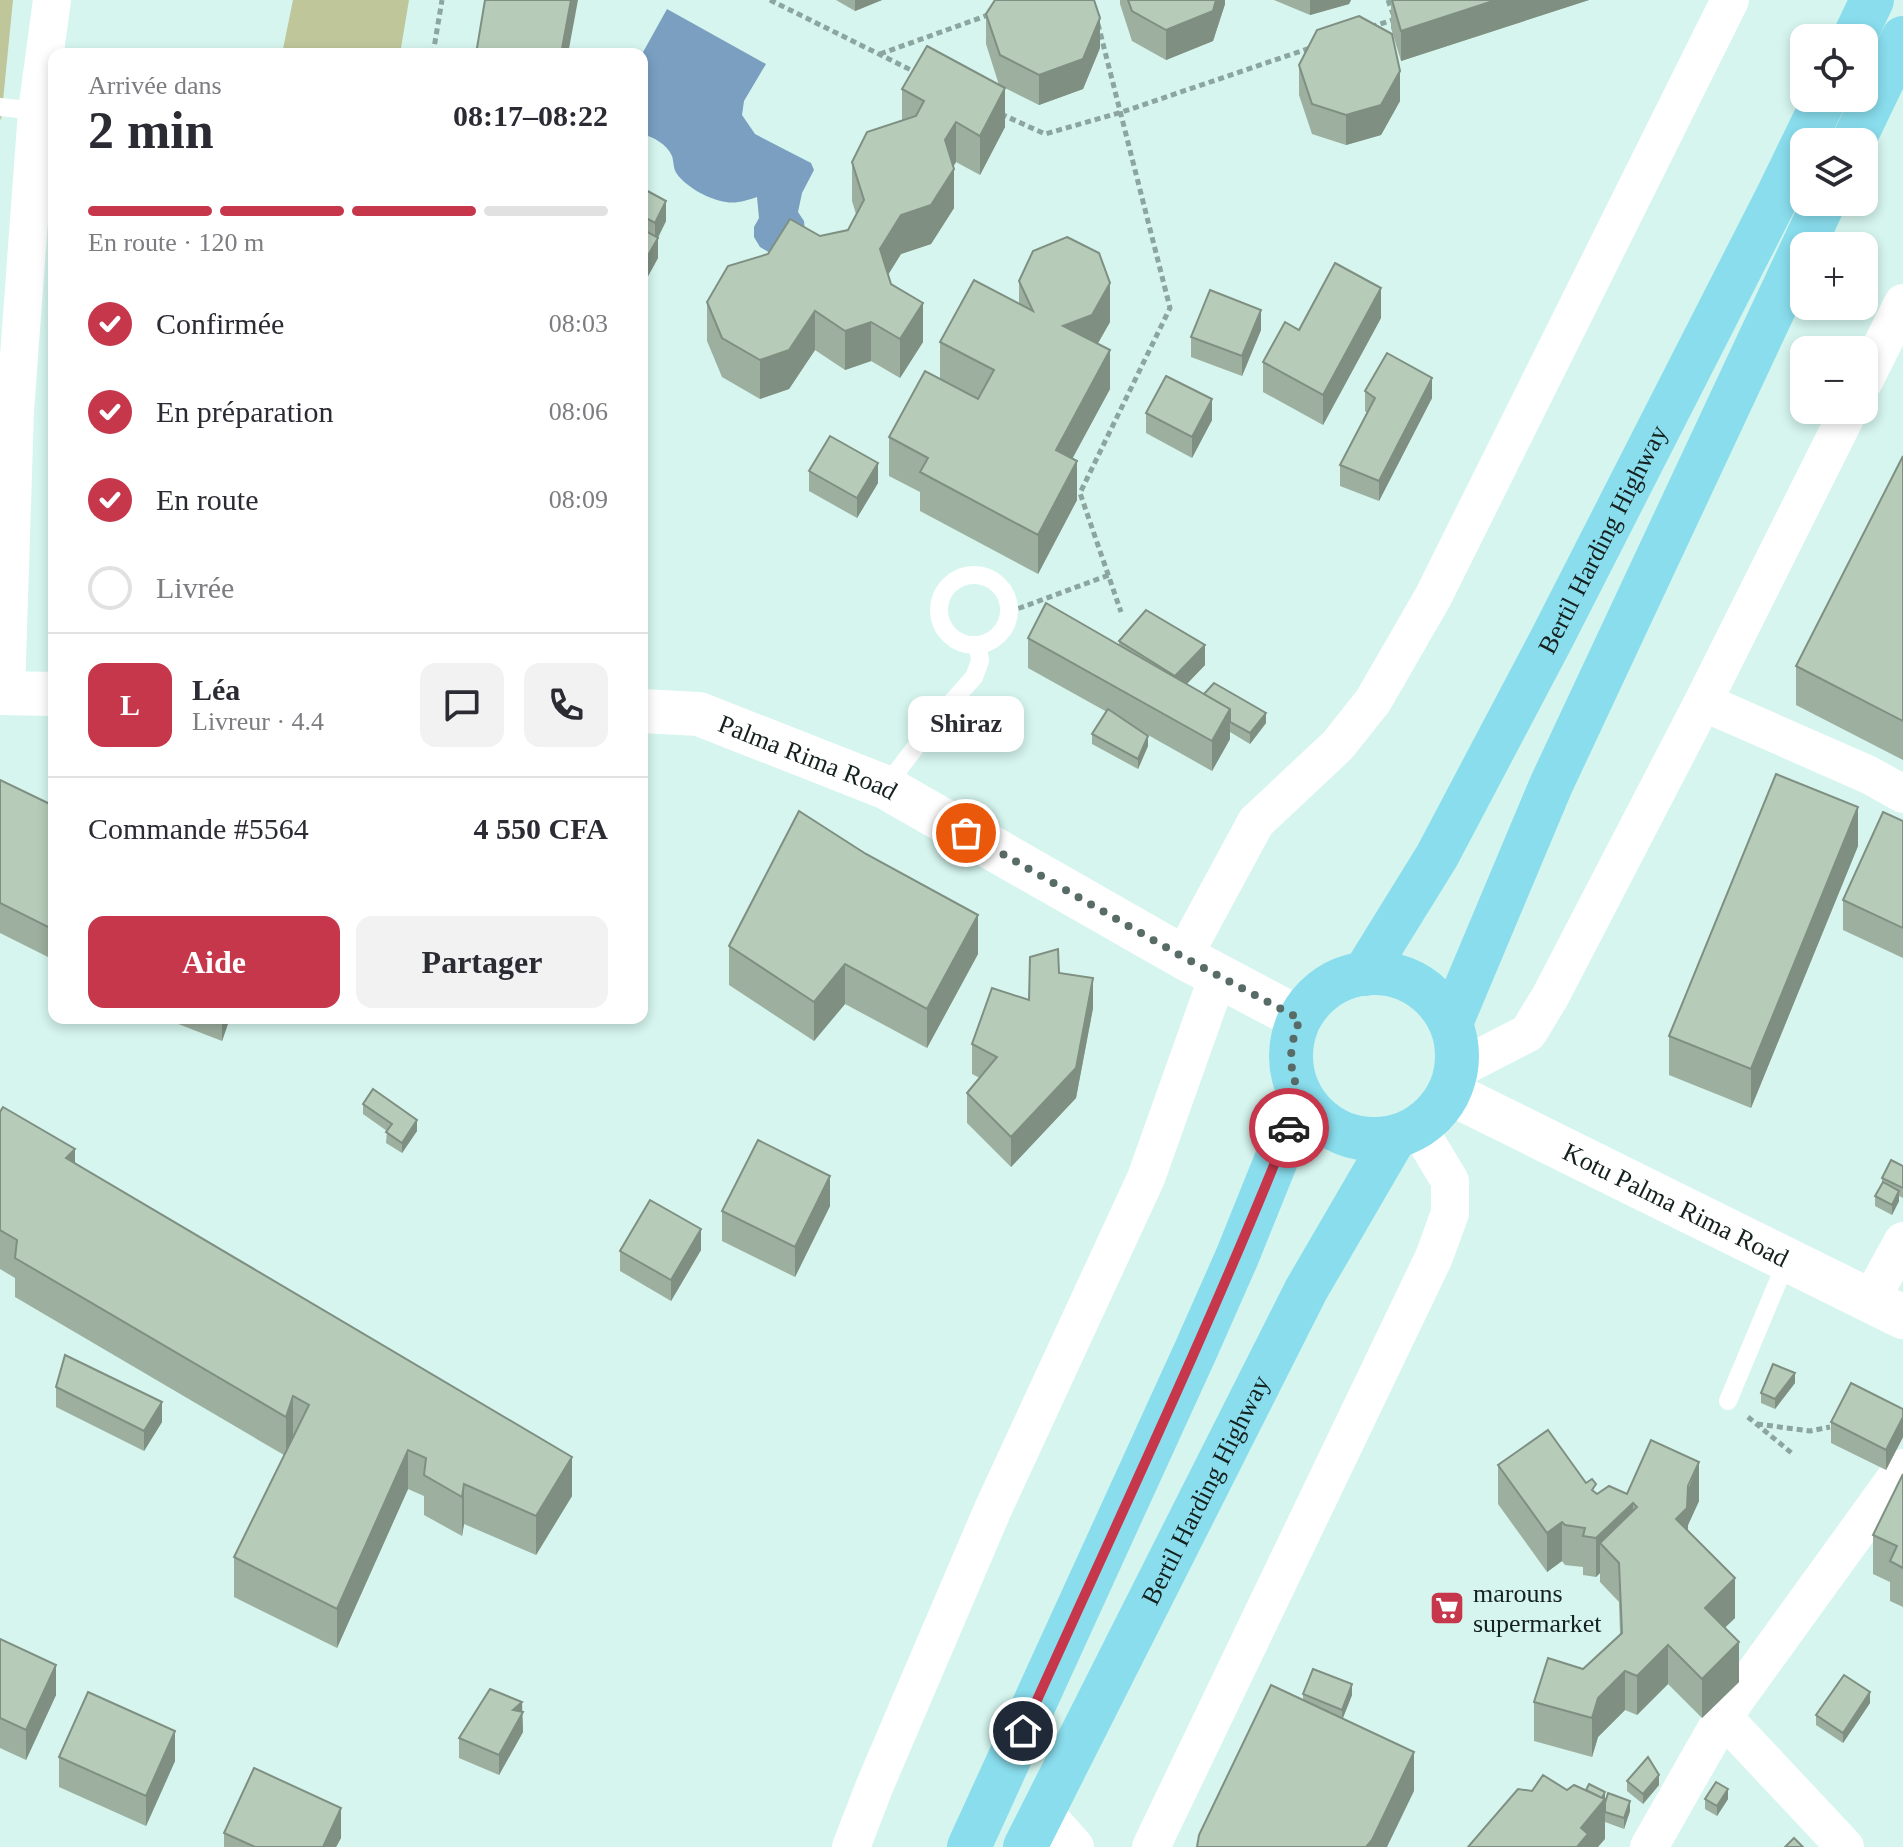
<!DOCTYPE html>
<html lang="fr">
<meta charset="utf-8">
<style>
:root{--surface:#fff;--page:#f2f2f3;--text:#2b2b33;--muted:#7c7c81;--line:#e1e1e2;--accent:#c7374c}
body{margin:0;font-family:"Times New Roman",serif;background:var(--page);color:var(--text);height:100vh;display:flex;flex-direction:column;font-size:30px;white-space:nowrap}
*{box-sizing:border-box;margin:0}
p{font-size:26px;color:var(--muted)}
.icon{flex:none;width:44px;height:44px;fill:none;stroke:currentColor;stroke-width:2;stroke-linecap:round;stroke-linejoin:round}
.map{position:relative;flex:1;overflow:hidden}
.details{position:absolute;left:48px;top:48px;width:600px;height:976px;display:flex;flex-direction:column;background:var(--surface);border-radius:16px;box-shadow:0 4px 12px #0003}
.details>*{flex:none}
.fabs{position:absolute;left:1790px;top:24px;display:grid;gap:16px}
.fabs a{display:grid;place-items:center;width:88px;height:88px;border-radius:16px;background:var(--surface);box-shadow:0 4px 12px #0003;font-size:40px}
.pin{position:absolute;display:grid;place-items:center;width:68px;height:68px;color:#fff;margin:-34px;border:4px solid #fff;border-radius:50%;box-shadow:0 2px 8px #0007}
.courier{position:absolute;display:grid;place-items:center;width:80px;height:80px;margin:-40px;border:6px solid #c7374c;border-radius:50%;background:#fff;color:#222;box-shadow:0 2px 10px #0007}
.bubble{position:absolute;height:56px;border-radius:16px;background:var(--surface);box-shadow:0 4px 12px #0003;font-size:26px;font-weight:700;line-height:56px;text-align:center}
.summary em{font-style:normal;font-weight:700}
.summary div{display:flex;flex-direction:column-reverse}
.summary{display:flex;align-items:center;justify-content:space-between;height:136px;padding:0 40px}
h1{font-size:52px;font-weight:700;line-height:60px}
.bar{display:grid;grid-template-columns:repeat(4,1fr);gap:12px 8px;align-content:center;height:96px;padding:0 40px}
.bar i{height:10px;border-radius:6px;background:var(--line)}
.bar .active{background:var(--accent)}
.bar p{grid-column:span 4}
.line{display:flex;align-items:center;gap:20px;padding:0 40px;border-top:2px solid var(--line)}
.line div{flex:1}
.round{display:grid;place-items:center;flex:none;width:84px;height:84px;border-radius:16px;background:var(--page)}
ol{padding:0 40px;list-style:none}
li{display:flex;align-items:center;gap:24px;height:88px}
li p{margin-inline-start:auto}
li .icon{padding:8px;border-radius:50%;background:var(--accent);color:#fff;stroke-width:4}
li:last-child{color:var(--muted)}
li i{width:44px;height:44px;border:4px solid var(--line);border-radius:50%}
.cta{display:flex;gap:16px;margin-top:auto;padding:16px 40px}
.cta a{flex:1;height:92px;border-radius:16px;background:var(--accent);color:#fff;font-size:32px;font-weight:700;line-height:92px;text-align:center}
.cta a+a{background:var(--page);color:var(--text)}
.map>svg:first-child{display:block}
</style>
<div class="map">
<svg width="1903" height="1847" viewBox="0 0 1903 1847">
<rect width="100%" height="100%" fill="#d5f5ee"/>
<g fill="#bfc69a">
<path d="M0 0H13L1 121 0 117Z"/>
<path d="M293 0H409L400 54H282Z"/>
</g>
<path fill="#7a9fc1" d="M667 9 766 64 744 101 742 115 755 134 811 163 814 170 802 193 798 212 804 221 805 232 772 254 760 247 754 237V227L759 218 757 197C748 200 736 204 726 202 710 200 686 187 677 174 673 169 674 162 672 156 667 144 653 137 642 134V54Z"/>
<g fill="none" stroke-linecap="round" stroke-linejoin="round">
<g stroke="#8ca59f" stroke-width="5" stroke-dasharray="6 4" stroke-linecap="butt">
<path d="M770 0 917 73"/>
<path d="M1388 0 1393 14"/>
<path d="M1098 24 1170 308 1080 493 1121 612"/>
<path d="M1371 27 1396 19"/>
<path d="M433 54 442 0"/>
<path d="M880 54 991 14"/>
<path d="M1001 114 1045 134 1122 112 1313 47"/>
<path d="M1009 612 1109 575"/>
<path d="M1748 1417 1794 1455"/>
<path d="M1757 1424 1810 1431 1830 1427"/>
</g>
<g stroke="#fff" stroke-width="18">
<path d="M0 107 37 111"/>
<circle cx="974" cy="610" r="35"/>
<path d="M885 787 941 714 974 677 980 661 978 645"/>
<path d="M1728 1401 1787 1260"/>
</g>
<g stroke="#fff" stroke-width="38">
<path d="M1864 381 1903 303"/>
<path d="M6 693 15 411 37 111 52 0"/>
<path d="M1703 702 1869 775 1903 794"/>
<path d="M1183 957 1256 822 1338 745 1373 701 1433 597 1730 0"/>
<path d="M1456 1070 1528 1033 1550 997 1703 702 1849 410"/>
<path d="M1870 1301 1903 1241"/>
<path d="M1723 1717 1845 1847"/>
<path d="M1042 1810 1075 1847"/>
<path d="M851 1847 875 1785 993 1509 1146 1178 1218 976"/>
<path d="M1151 1847 1434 1257 1450 1213V1181L1418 1128"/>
<path d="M1649 1847 1723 1717 1903 1468"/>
</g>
<g stroke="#fff" stroke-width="44">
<path d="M0 693 54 694"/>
<path id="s1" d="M642 711 699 714 885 787 1183 957 1300 1019"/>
<path id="s2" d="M1450 1093 1903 1317"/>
</g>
<g stroke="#89dded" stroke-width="44">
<path d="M1854 38 1872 0"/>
<path d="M1853 142 1903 38"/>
<circle cx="1374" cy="1056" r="83"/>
<path id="s3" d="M1364 974 1437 856 1552 638 1777 197 1825 98"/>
<path d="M1451 1023 1551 785 1824 202"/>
<path d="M969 1847 1195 1352 1237 1257 1301 1098"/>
<path id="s4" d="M1025 1847 1306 1290 1395 1137"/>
</g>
</g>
<g fill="#9daf9f">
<path d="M836 0H882L855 11Z"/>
<path d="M1120 0H1225V4L1213 41 1166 60 1132 41 1120 4Z"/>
<path d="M1274 0H1351L1349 4 1310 15Z"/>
<path d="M1391 0H1589L1401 61 1391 28Z"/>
<path d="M986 14 1100 48 1083 89 1039 105 1005 88V127L980 175 956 162 953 167 954 208 931 244 901 254 888 274 891 284 923 342 900 378 871 361 845 370 815 350 789 389 760 399 722 377 707 341V302L768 254 820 236 848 230 856 214 852 201V162L902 120V89L999 85 986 44Z"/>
<path d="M1299 65 1400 101 1381 135 1346 145 1312 134 1299 95Z"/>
<path d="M642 188 666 221 658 238V258L642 287Z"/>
<path d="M1019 281 1110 322 1097 344 1110 389 1072 458 1077 500 1038 574 920 511V492L889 476V437L940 379V342L1019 304Z"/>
<path d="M1381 318 1323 425 1263 392V362Z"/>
<path d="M1261 330 1242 376 1191 357V337Z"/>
<path d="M1365 391 1432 398 1379 501 1340 486V465L1367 413 1365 411Z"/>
<path d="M1146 413 1212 420 1192 458 1146 433Z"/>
<path d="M1903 456V760L1796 705V666Z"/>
<path d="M809 471 878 483 857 518 809 491Z"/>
<path d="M1028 638 1119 645V641L1205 665 1187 684 1204 694 1266 723 1250 744 1230 732V739L1212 771 1141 731 1148 746 1138 769 1092 744V734L1107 712 1028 668Z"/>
<path d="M0 780 54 806V960L0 933Z"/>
<path d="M1903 821V958L1843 930V900Z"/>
<path d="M1858 846 1751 1108 1669 1075V1036Z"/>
<path d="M729 946 978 954 927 1048 845 1004 814 1041 729 985Z"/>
<path d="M1059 973 1093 1008 1076 1098 1011 1167 967 1123V1093L980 1078 972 1074V1044L1029 1000Z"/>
<path d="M168 1018H230L222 1041 168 1020Z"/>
<path d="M363 1104 417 1131 402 1153 386 1143 387 1131 363 1114Z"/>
<path d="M0 1112 572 1496 536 1555 464 1524 462 1536 424 1515V1496L408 1489 337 1648 234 1597V1557L284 1455 15 1297V1278L0 1269Z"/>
<path d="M1903 1166V1198L1899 1196V1201L1892 1215 1875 1206V1196L1882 1183V1178Z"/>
<path d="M830 1206 795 1277 722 1241V1211Z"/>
<path d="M701 1250 671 1301 620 1271V1251Z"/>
<path d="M1795 1383 1775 1409 1761 1403V1393Z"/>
<path d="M56 1387 162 1422 144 1451 56 1407Z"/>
<path d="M1903 1409V1437L1886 1470 1831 1443V1422Z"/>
<path d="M1498 1465 1586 1483 1596 1493 1627 1494 1699 1501 1688 1525V1531L1735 1618 1724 1628 1739 1682 1702 1718 1668 1684 1637 1715 1625 1710 1598 1737 1592 1757 1534 1741V1702L1583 1669 1620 1634 1619 1602 1600 1582V1573L1596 1577 1583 1575V1567L1565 1565 1562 1561 1547 1572 1498 1504Z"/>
<path d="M1903 1474V1607L1890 1601V1582L1873 1574V1535Z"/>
<path d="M0 1639 56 1695 26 1760 0 1748Z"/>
<path d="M1303 1694 1352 1695 1343 1718 1414 1791 1303 1700Z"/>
<path d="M1870 1703 1843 1743 1816 1725V1715Z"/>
<path d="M522 1712 523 1732 499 1775 459 1758V1738Z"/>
<path d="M59 1757 175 1761 146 1826 59 1787Z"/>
<path d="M1627 1781 1659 1785 1643 1804 1627 1791Z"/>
<path d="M1586 1790 1605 1792V1803L1630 1811 1624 1829 1605 1822V1839L1532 1791Z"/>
<path d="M1705 1799H1728L1717 1816 1705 1809Z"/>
<path d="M224 1833 341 1838 336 1847H224Z"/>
</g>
<g fill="#7f8f82">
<path d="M571 0H578L568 54H561Z"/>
<path d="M855 0H882L855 11Z"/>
<path d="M1216 0H1225V4L1213 41 1166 60V30Z"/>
<path d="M1310 0H1351L1349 4 1310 15Z"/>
<path d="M1496 0H1589L1401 61V31Z"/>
<path d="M1100 18V48L1083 89 1039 105V75Z"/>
<path d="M1400 71V101L1381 135 1346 145V115Z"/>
<path d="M1005 88V127L980 175V136Z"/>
<path d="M956 122V162L945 180V140Z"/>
<path d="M954 169V208L931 244 901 254 880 288V249L901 215Z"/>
<path d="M666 201V221L655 243V223Z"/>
<path d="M658 238V258L642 287V266Z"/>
<path d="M1110 283V322L1092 354 1063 326Z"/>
<path d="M1381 288V318L1323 425V395Z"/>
<path d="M923 303V342L900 378V339Z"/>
<path d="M1261 310V330L1242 376V356Z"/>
<path d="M815 311V350L789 389 760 399V360Z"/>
<path d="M871 322V361L845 370V331Z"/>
<path d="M1110 350V389L1056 489V450Z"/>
<path d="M1432 378V398L1379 501V481Z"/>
<path d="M1212 399V420L1192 458V437Z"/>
<path d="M1077 461V500L1038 574V535Z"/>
<path d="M878 463V483L857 518V498Z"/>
<path d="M1205 645V665L1175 696V676Z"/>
<path d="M1230 709V739L1212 771V741Z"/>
<path d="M1266 713V723L1250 744V733Z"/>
<path d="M1148 736V746L1138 769V759Z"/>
<path d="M1858 807V846L1751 1108V1069Z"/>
<path d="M978 915V954L927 1048V1009Z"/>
<path d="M845 964V1004L814 1041V1002Z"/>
<path d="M1093 978V1008L1076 1098 1011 1167V1137Z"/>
<path d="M223 1018H230L222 1041V1021Z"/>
<path d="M417 1120V1131L402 1153V1143Z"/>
<path d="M75 1149V1188L66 1158Z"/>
<path d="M830 1176V1206L795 1277V1247Z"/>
<path d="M1899 1191V1201L1892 1215V1205Z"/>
<path d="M701 1229V1250L671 1301V1280Z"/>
<path d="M1795 1373V1383L1775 1409V1399Z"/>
<path d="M293 1396V1436L286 1456V1417Z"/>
<path d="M162 1402V1422L144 1451V1431Z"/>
<path d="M1903 1417V1437L1886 1470V1450Z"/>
<path d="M408 1450V1489L337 1648V1609Z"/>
<path d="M572 1457V1496L536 1555V1516Z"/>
<path d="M1699 1462V1501L1688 1525 1687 1547 1676 1519Z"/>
<path d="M464 1484V1524L462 1536V1497Z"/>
<path d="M1633 1503V1542L1600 1543V1573L1596 1577V1538Z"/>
<path d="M1562 1522V1561L1547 1572V1533Z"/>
<path d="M1735 1578V1618L1705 1647V1608Z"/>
<path d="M1739 1642V1682L1702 1718V1679Z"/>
<path d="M1668 1645V1684L1637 1715V1676Z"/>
<path d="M56 1665V1695L26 1760V1730Z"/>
<path d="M1625 1671V1710L1598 1737 1592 1757V1718L1598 1698Z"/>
<path d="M1352 1684V1695L1342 1720V1710Z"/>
<path d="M1870 1692V1703L1843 1743V1733Z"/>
<path d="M522 1702 523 1732 499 1775V1755L513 1710Z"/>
<path d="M175 1731V1761L146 1826V1796Z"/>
<path d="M1414 1752V1791L1387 1847H1366Z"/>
<path d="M1659 1775V1785L1643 1804V1794Z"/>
<path d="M1728 1789V1799L1717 1816V1806Z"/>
<path d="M1605 1792V1839L1598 1847H1577L1581 1828Z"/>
<path d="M1630 1801V1811L1624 1829V1818Z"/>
<path d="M341 1808V1838L336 1847H323Z"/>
</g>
<g fill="#b6ccb9" stroke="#7f8f82" stroke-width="2">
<path d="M485 0H571L561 54H476Z"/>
<path d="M995 0H1094L1100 18 1083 59 1039 75 1000 55 986 14Z"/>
<path d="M1128 0H1216L1213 11 1166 30 1132 11Z"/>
<path d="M1392 0H1496L1401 31Z"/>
<path d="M1359 16 1392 34 1400 71 1381 105 1346 115 1312 104 1299 65 1317 30Z"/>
<path d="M927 46 1005 88 980 136 956 122 945 140 954 169 931 205 901 215 880 249 891 284 923 303 900 339 871 322 845 331 815 311 789 350 760 360 722 338 707 302 728 266 768 254 790 219 820 236 848 230 864 200 852 162 867 132 916 116 924 101 902 89Z"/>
<path d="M642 188 666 201 655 223 642 216Z"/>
<path d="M642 229 658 238 642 266Z"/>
<path d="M1067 237 1099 253 1110 283 1092 315 1063 326 1110 350 1056 450 1077 461 1038 535 920 472 928 458 889 437 925 371 978 399 994 370 940 342 974 280 1033 311 1019 281 1033 251Z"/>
<path d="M1335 263 1381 288 1323 395 1263 362 1285 322 1299 330Z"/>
<path d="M1210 290 1261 310 1242 356 1191 337Z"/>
<path d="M1387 353 1432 378 1379 481 1340 465 1375 398 1365 391Z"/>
<path d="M1166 376 1212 399 1192 437 1146 413Z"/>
<path d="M830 436 878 463 857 498 809 471Z"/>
<path d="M1903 456V721L1796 666Z"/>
<path d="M1046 603 1230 709 1212 741 1028 638Z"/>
<path d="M1146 610 1205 645 1175 676 1119 641Z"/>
<path d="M1214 683 1266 713 1250 733 1230 722V709L1204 694Z"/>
<path d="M1108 709 1148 736 1138 759 1092 734Z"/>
<path d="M1776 774 1858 807 1751 1069 1669 1036Z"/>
<path d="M0 780 54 806V930L0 903Z"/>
<path d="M799 811 866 854 978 915 927 1009 845 964 814 1002 729 946Z"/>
<path d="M1883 812 1903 821V928L1843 900Z"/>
<path d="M1058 949 1059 973 1093 978 1076 1068 1011 1137 967 1093 997 1057 972 1044 992 988 1029 1000 1030 957Z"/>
<path d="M373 1089 417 1120 402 1143 386 1132 392 1124 363 1104Z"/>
<path d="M3 1107 75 1149 66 1158 572 1457 536 1516 464 1484 462 1497 424 1475 426 1458 408 1450 337 1609 234 1557 309 1405 293 1396 286 1417 15 1258 17 1240 0 1230V1112Z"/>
<path d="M758 1140 830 1176 795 1247 722 1211Z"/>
<path d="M1891 1160 1903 1166V1188L1882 1178Z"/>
<path d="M1883 1182 1899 1191 1892 1205 1875 1196Z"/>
<path d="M650 1200 701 1229 671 1280 620 1251Z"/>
<path d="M65 1355 162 1402 144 1431 56 1387Z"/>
<path d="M1773 1364 1795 1373 1775 1399 1761 1393Z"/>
<path d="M1851 1383 1903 1409V1417L1886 1450 1831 1422Z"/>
<path d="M1548 1430 1586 1483 1592 1479 1596 1484 1592 1490 1597 1494 1609 1486 1627 1494 1651 1440 1699 1462 1688 1486 1687 1508 1676 1519 1735 1578 1705 1608 1739 1642 1702 1679 1668 1645 1637 1676 1625 1671 1598 1698 1592 1718 1534 1702 1548 1658 1583 1669 1622 1633 1619 1563 1600 1543 1637 1507 1633 1503 1596 1538 1583 1536 1585 1528 1565 1525 1562 1522 1547 1533 1498 1465Z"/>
<path d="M1903 1474V1568L1890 1561 1897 1546 1873 1535Z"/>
<path d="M0 1639 56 1665 26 1730 0 1718Z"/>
<path d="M1313 1669 1352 1684 1342 1710 1303 1694Z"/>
<path d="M1844 1675 1870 1692 1843 1733 1816 1715Z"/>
<path d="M1271 1685 1414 1752 1372 1840 1366 1847H1197L1199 1835Z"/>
<path d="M490 1689 522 1702 513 1710 523 1712 499 1755 459 1738Z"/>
<path d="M88 1692 175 1731 146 1796 59 1757Z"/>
<path d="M1648 1757 1659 1775 1643 1794 1627 1781Z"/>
<path d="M254 1768 341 1808 323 1847H255L224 1833Z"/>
<path d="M1543 1775 1567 1790 1574 1785 1605 1799 1581 1828 1588 1834 1577 1847H1468L1518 1789 1532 1791Z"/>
<path d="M1716 1782 1728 1789 1717 1806 1705 1799Z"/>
<path d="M1589 1784 1605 1792 1602 1798 1586 1790Z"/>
<path d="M1608 1793 1630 1801 1624 1818 1605 1812V1803Z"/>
<path d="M1794 1838 1803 1847H1785Z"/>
</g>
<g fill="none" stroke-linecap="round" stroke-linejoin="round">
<path stroke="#586b67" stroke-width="8" stroke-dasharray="0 14.4" d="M966 833 1183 957 1300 1019C1288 1049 1288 1067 1301 1098L1289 1128"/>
<path stroke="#c7374c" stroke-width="10" d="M1023 1731C1113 1531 1207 1333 1289 1128"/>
</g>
<defs>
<g id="supermarket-square" transform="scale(1.8)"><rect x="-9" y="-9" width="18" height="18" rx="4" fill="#c7374c" stroke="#d5f5ee"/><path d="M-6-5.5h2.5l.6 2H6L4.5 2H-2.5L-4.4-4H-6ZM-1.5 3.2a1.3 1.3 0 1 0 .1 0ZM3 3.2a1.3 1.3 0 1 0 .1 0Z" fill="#fff"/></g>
</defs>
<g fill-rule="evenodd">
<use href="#supermarket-square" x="1447" y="1608"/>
</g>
<g text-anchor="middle" stroke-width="6" stroke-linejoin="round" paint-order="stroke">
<g font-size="26" fill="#15211f" stroke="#d5f5ee">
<text dy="9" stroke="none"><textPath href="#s3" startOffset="496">Bertil Harding Highway</textPath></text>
<text dy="9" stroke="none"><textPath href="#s1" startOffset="174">Palma Rima Road</textPath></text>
<text dy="9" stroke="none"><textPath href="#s2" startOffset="252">Kotu Palma Rima Road</textPath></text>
<text dy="9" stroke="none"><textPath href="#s4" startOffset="400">Bertil Harding Highway</textPath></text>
</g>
<g font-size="26" fill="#15211f" stroke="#d5f5ee" text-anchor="start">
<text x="1473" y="1602">marouns<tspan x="1473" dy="30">supermarket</tspan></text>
</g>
</g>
</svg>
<div class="fabs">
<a><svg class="icon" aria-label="locate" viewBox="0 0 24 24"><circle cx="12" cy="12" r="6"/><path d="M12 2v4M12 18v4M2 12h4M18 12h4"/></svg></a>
<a><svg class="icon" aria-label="layers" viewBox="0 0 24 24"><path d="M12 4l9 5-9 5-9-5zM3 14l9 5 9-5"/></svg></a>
<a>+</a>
<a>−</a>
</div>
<div class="pin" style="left:966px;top:833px;background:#ea580c"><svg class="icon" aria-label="bag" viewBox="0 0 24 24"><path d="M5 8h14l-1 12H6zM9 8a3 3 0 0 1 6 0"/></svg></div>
<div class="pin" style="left:1023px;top:1731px;background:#1f2937"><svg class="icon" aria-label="home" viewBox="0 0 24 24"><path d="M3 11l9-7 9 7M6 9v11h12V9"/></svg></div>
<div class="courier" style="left:1289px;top:1128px"><svg class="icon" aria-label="car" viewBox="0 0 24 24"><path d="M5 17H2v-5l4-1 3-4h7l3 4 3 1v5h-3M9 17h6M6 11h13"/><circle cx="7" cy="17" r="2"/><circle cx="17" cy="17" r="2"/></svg></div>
<div class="bubble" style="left:908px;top:696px;width:116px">Shiraz</div>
<section class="details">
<div class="summary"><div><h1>2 min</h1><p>Arrivée dans</p></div><em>08:17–08:22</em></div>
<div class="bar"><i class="active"></i><i class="active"></i><i class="active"></i><i></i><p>En route · 120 m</p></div>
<ol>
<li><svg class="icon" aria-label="check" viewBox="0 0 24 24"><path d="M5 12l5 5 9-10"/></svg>Confirmée<p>08:03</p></li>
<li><svg class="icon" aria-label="check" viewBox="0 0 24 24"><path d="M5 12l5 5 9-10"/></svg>En préparation<p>08:06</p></li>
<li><svg class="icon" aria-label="check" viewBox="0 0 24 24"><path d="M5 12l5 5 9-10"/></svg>En route<p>08:09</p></li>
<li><i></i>Livrée</li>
</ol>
<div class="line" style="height:144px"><b class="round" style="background:var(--accent);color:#fff">L</b><div><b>Léa</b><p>Livreur · 4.4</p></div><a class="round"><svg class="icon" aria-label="chat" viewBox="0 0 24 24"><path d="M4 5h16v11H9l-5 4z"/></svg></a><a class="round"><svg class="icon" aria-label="phone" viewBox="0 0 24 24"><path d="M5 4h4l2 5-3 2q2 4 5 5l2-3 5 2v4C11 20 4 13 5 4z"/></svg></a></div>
<div class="line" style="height:104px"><div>Commande #5564</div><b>4 550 CFA</b></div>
<div class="cta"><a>Aide</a><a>Partager</a></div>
</section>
</div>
